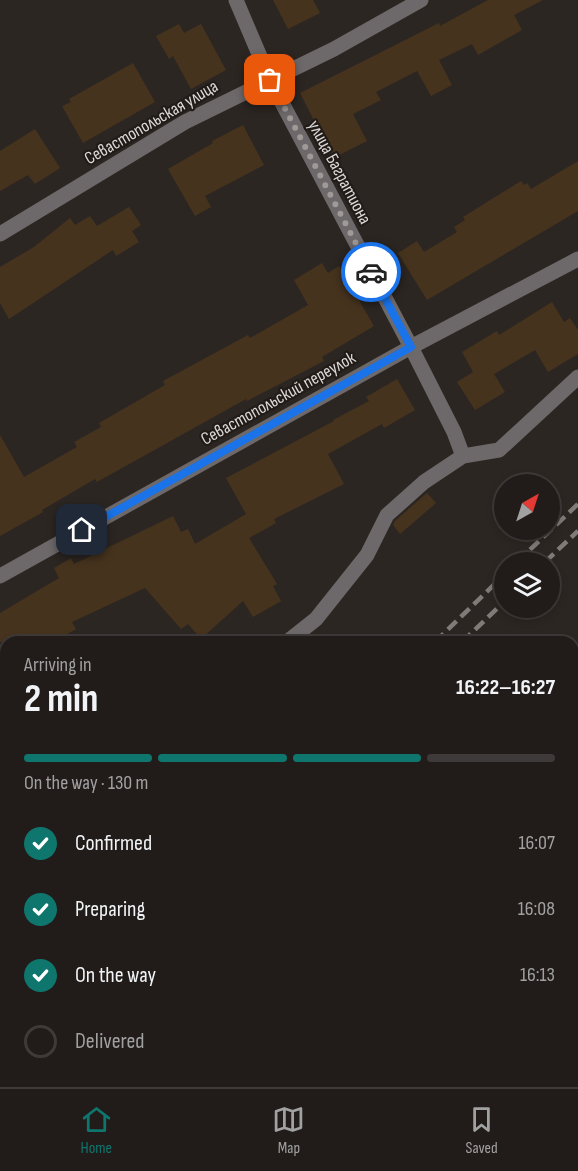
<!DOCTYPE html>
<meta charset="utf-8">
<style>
:root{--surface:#211c1a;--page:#292523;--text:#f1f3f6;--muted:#a2a1a2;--line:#3e3a39;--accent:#0f766e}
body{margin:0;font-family:"Sofia Sans Condensed",sans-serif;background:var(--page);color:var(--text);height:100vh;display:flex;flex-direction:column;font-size:22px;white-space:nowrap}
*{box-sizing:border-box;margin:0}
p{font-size:20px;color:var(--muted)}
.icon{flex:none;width:33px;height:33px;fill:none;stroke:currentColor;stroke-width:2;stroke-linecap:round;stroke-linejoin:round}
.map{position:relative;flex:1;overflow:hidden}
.details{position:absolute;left:0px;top:636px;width:579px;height:452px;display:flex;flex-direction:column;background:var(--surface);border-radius:18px 18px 0 0;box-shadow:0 3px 9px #0003,0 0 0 2px var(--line)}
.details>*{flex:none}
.needle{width:39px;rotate:39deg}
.controls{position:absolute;left:494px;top:474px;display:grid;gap:12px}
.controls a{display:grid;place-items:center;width:66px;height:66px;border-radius:50%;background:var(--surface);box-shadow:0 3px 9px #0003,0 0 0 2px var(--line);font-size:30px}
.pin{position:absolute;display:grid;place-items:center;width:51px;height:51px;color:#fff;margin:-26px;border-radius:12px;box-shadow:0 3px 9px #0006}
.courier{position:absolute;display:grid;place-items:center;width:60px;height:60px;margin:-30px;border:4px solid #1a73e8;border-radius:50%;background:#fff;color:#222;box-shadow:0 2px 8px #0007}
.head em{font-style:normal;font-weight:700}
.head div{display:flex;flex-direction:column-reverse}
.head{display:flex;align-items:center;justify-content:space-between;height:102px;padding:0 24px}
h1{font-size:39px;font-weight:700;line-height:45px}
.bar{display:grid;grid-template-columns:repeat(4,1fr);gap:9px 6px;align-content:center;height:72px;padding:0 24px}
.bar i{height:8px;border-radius:4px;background:var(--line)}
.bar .selected{background:var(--accent)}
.bar p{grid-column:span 4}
ol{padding:0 24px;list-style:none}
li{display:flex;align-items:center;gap:18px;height:66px}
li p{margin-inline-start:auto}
li .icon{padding:6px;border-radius:50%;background:var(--accent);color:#fff;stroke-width:4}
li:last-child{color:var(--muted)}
li i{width:33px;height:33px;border:3px solid var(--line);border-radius:50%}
.tabs{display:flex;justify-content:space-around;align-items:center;height:84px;border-top:2px solid var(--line);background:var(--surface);font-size:16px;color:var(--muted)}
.tabs a{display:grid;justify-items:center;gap:3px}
.tabs .selected{color:var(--accent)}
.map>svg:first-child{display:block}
</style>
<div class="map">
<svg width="578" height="1087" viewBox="0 0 578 1087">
<rect width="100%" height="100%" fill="#2c2622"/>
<g fill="#46331e">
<path d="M273 0H313L320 13 288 29Z"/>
<path d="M488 0H543L514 15 522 30 478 55 472 44 439 60 452 85 431 96 417 71 376 92 381 100 353 114 367 141 333 158 300 93 439 23 440 26Z"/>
<path d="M179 24 184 33 201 24 226 70 191 89 173 56 169 59 156 36Z"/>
<path d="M133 63 155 102 83 143 62 106 71 102 69 99Z"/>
<path d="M243 125 264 165 205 196 211 207 195 216 168 169 213 143 212 141Z"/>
<path d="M35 129 60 168 35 184 28 175 0 191V151Z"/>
<path d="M578 161V211L427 300 398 253 417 241 424 252 457 232 454 227 465 220 463 217 521 181 524 185 527 183 531 189Z"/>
<path d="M129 207 141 225 132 231 139 242 116 256 113 250 9 319 0 303V267L34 247 70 218 75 225 90 216 97 226Z"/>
<path d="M322 263 328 273 339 266 374 326 322 357 324 361 247 401 246 399 97 482 95 479 42 510 43 512 0 536V435L24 477 77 447 74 442 101 427 99 423 165 385 163 381 248 335 250 338 308 305 294 280Z"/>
<path d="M552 302 564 322 570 318 578 330V354L548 372 535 350 494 374 505 392 475 410 457 382 473 372 462 352 497 331 499 335Z"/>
<path d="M397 379 415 410 384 428 382 424 328 454 344 484 274 519 276 523 249 538 277 584 273 586 281 601 253 617 243 601 201 639 188 624 181 629 145 588 72 622 76 629 54 642H0V613L59 578 54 568 71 558 74 564 173 516 181 532 188 529 195 544 246 514 226 478 334 421 333 420 369 401 366 397Z"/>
<path d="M427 493 436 503 400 534 393 525 395 521Z"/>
</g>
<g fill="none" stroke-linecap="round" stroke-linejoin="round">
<g stroke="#6d696a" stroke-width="15">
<path d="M236 0 270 80 411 347 454 432 463 456"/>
<path d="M0 234 185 122 334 49 421 0"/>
<path d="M0 576 411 347 578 259"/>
<path d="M287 642 316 619 367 555 387 515 424 482 463 456 499 450 578 377"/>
<path d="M573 699 578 694"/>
<path d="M573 901 578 897"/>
<path d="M0 914 6 909"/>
<path d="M168 1087 174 1082"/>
<path d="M378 1087 384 1082"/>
<path d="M574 1087 578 1083"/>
</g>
<g stroke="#807b78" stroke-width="4.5" stroke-dasharray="12 6" stroke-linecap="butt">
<path d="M517 562 578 504"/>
<path d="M545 562 578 531"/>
<path d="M435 642 504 575"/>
<path d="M462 642 504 602"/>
<path d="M0 1063 6 1057"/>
<path d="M3 1087 9 1082"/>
</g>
</g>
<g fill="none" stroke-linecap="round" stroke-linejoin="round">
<path stroke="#9f9a98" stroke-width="6" stroke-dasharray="0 10.8" d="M270 80 371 272"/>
<path stroke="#1a73e8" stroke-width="8" d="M82 530 411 347 371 272"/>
</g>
<g text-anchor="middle" stroke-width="4.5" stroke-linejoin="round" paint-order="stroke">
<g font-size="18" fill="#ddd9d7" stroke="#221c19">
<text transform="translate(151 122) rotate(-30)" y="6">Севастопольская улица</text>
<text transform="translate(340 172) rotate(62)" y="6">улица Багратиона</text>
<text transform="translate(278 398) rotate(-29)" y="6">Севастопольский переулок</text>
</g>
</g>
</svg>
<div class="controls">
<a><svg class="needle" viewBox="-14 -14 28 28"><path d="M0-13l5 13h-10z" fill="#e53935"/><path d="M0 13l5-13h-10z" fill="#a2a1a2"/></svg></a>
<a><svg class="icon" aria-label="layers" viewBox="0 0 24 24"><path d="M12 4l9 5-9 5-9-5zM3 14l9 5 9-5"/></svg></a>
</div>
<div class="pin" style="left:270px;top:80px;background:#ea580c"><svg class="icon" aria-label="bag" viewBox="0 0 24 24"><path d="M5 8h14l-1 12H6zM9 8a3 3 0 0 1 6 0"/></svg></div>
<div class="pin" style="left:82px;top:530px;background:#1f2937"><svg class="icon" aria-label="home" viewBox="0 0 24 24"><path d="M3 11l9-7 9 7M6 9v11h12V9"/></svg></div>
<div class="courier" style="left:371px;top:272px"><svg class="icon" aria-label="car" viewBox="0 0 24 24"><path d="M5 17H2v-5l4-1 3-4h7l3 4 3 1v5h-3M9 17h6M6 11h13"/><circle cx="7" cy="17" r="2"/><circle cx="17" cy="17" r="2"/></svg></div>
<section class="details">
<div class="head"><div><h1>2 min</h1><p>Arriving in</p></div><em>16:22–16:27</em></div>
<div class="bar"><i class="selected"></i><i class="selected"></i><i class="selected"></i><i></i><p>On the way · 130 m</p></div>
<ol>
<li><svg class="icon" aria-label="check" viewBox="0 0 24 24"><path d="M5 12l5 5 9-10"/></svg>Confirmed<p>16:07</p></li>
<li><svg class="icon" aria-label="check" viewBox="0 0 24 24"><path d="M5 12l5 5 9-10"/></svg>Preparing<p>16:08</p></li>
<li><svg class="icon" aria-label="check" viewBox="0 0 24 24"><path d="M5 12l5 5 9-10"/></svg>On the way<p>16:13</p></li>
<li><i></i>Delivered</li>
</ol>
</section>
</div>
<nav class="tabs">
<a class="selected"><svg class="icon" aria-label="home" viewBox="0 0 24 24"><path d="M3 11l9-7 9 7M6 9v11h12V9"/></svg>Home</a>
<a><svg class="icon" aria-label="map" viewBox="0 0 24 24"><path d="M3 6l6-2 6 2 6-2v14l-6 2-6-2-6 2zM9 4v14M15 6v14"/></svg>Map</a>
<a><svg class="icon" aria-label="saved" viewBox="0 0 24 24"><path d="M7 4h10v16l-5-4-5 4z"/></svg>Saved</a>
</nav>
